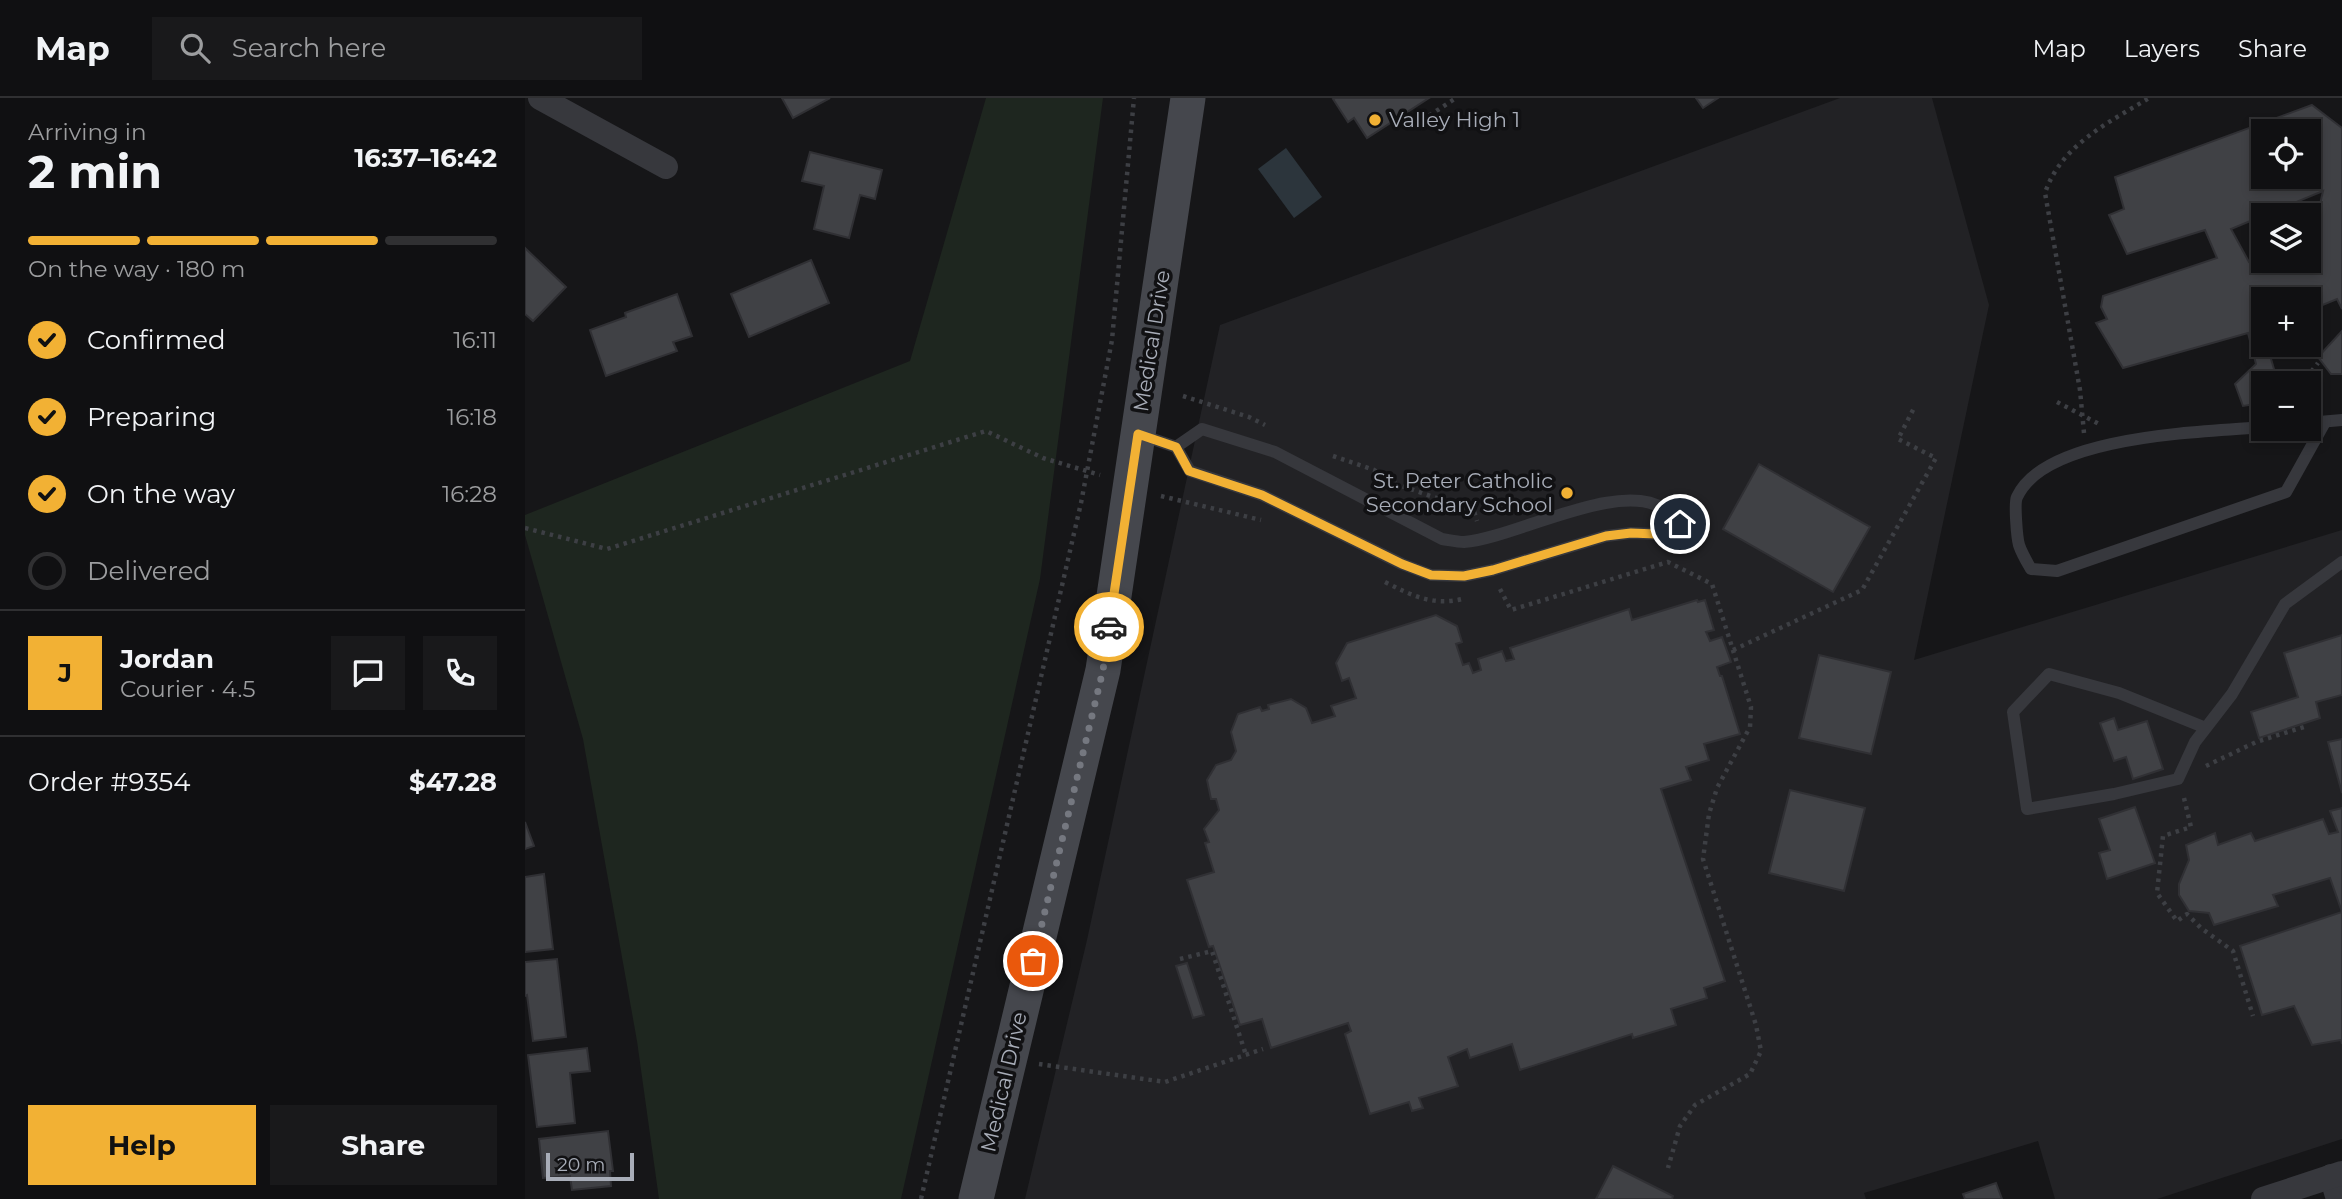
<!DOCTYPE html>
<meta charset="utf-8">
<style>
:root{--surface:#101012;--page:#19191b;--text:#f1f3f6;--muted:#9c9d9f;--line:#303032;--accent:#f2b134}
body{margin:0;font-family:Montserrat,sans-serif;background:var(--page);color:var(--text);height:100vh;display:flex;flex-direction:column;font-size:26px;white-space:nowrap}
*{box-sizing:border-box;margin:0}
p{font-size:23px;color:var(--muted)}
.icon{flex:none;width:38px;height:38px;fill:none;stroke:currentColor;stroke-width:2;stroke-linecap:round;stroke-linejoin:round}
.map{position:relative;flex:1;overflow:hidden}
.side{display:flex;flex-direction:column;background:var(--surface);width:525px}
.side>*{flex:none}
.controls{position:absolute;left:1726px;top:21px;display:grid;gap:14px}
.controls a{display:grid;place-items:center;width:70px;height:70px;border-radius:0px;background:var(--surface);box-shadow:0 4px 10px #0003,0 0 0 2px var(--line);font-size:35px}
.scale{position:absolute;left:21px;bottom:18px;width:88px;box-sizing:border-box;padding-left:7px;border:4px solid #a8adb8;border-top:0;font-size:19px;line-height:24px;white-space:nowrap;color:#a8adb8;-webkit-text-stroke:5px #111113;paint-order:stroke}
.pin{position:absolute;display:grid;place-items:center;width:60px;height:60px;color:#fff;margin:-30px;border:4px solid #fff;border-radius:50%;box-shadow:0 2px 7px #0007}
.courier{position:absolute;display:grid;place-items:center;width:70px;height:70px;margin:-35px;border:5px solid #f2b134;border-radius:50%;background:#fff;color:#222;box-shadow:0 2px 9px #0007}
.head em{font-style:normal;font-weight:700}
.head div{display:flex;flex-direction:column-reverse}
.head{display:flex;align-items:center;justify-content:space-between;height:119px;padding:0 28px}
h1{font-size:46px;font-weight:700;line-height:52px}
.bar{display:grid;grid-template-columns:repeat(4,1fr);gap:10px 7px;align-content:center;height:84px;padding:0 28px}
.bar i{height:9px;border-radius:5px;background:var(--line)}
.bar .on{background:var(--accent)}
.bar p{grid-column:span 4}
.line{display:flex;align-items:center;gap:18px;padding:0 28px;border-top:2px solid var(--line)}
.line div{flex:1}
.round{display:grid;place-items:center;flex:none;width:74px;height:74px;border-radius:0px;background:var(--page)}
ol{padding:0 28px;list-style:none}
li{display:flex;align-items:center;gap:21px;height:77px}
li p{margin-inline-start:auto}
li .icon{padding:7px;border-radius:50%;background:var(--accent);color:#111;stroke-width:4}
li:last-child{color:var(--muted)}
li i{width:38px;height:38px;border:4px solid var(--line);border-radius:50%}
.action{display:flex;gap:14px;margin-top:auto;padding:14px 28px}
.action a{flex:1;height:80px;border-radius:0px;background:var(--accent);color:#111;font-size:28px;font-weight:700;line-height:80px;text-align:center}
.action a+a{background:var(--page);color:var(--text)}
header{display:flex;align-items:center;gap:42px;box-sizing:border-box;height:98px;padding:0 35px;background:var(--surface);border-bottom:2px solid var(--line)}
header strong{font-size:33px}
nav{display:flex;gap:38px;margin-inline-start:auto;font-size:24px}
.search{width:490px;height:63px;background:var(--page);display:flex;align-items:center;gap:18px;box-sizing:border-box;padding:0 24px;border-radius:0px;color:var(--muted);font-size:26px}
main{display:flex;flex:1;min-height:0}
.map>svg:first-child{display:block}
</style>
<header>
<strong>Map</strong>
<div class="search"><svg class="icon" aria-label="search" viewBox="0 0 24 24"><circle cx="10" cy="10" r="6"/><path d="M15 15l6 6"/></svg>Search here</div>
<nav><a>Map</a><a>Layers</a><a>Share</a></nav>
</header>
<main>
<section class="side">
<div class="head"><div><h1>2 min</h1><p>Arriving in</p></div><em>16:37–16:42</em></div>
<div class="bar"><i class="on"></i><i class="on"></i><i class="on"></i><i></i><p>On the way · 180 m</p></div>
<ol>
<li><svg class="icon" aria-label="check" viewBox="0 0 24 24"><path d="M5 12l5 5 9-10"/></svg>Confirmed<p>16:11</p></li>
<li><svg class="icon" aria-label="check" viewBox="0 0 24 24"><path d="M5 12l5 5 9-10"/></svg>Preparing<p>16:18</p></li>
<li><svg class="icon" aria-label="check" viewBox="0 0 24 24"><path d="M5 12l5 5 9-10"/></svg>On the way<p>16:28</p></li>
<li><i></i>Delivered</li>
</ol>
<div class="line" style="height:126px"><b class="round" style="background:var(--accent);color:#111">J</b><div><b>Jordan</b><p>Courier · 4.5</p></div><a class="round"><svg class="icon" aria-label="chat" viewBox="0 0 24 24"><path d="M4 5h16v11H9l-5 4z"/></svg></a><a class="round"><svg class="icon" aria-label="phone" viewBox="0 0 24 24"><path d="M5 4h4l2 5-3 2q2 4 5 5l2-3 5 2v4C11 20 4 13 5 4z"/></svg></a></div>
<div class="line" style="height:91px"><div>Order #9354</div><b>$47.28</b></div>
<div class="action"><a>Help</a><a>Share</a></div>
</section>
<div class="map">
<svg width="1817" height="1101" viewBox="0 0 1817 1101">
<rect width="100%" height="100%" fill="#161618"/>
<path fill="#222225" d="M1315 0H1407L1464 207 1389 562 1817 432V1041L1632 1101H1530L1513 1043 1339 1095 1341 1101H500L562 842 695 227Z"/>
<path fill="#1e261f" d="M461 0H578L515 481 376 1101H134L112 943 58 641 0 437V417L385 263Z"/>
<path fill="#2c353c" d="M761 50 797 99 769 120 733 71Z"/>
<g fill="#404145" stroke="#303034" stroke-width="2" fill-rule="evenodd">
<path d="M257 0H305L268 20Z"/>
<path d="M810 0H904L842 40 829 20 823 24 808 1Z"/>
<path d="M1171 0H1193L1178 10Z"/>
<path d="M1787 7 1817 30V211L1812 201 1783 213V201H1738V247H1742L1753 285H1738V305L1718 308 1710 286 1731 266 1723 235 1598 270 1571 225 1582 221 1576 209 1578 198 1692 160 1680 132 1602 156 1584 117 1599 111 1590 79ZM1738 33H1783V79H1738ZM1798 93 1790 129 1783 132V163H1738V159L1724 164 1706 131Z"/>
<path d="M285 54 357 72 350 101 335 97 324 140 289 131 299 88 277 83Z"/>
<path d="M0 150 41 189 8 223 0 216Z"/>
<path d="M286 162 304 205 224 239 206 196Z"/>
<path d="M152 196 167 238 148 244 152 253 81 278 65 232 101 219 100 215Z"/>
<path d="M1817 233V276H1806L1793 259Z"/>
<path d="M1234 366 1345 429 1308 494 1198 431Z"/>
<path d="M1172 502 1173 504 1180 502 1189 532 1181 534 1185 543 1197 539 1206 564 1192 569 1195 578H1197L1215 636 1179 646 1184 662 1161 669 1166 682 1136 691 1200 883 1179 890 1182 900 1146 911 1151 927 1108 940 1107 936 995 972 987 946 945 960 942 951 923 959 933 988 894 1000 898 1010 887 1013 884 1004 845 1016 820 936 826 933 823 925 746 950 737 921 715 927 688 848 684 849 662 782 689 774 680 745 684 744 679 731 694 712 691 701H686L682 682 691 667 706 662 711 653 706 634 713 616 735 609 737 613 744 611 743 607 766 601 781 610 787 625 810 618 806 608 831 600 824 580 817 583 811 565 822 545 911 517 932 528 937 544 931 546 938 567 944 565 948 575 956 572 953 561 977 553 981 563 989 561 985 550 1104 511 1107 522Z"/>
<path d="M1817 537V597L1791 604 1795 620 1734 640 1726 614 1773 599 1759 555Z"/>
<path d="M1294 557 1366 574 1346 656 1274 640Z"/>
<path d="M1589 620 1593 632 1622 623 1638 671 1608 681 1601 659 1589 663 1575 625Z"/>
<path d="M1817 641V695L1803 644Z"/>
<path d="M1265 692 1340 710 1319 793 1244 775Z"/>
<path d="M1610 709 1630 765 1582 781 1574 755 1585 752 1574 721Z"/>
<path d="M1817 710V946L1816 942 1787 947 1769 908 1737 917 1715 848 1817 814 1805 780 1748 797 1753 808 1689 827 1684 815 1664 813 1654 797V786L1664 762 1661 747 1690 735 1693 747 1726 735 1730 743 1798 721 1804 736 1813 734 1805 713Z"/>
<path d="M0 724 9 748 0 751Z"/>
<path d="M19 776 28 851 0 854V779Z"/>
<path d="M32 861 41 939 8 943 2 897 0 898V864Z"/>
<path d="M662 865 679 917 668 920 651 868Z"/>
<path d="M62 950 65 973 45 975 50 1025 12 1029 3 957Z"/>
<path d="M83 1033 88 1073H85L86 1088 47 1092 45 1078 18 1080 14 1041Z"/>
<path d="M1088 1068 1148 1098 1147 1101H1071Z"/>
<path d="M1471 1085 1477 1101H1440L1438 1096Z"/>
</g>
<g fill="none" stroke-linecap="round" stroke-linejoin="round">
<g stroke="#3d3f44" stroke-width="4.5" stroke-dasharray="3.5 5" stroke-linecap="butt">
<path d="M890 27 931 0"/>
<path d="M658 298 724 319 740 327"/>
<path d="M1532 304 1574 326"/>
<path d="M1787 306 1783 278 1793 265"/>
<path d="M1559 335 1555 292 1520 95C1536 47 1583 25 1624 0"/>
<path d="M808 358 849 372 871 386 949 413 952 423"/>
<path d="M636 398 736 422"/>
<path d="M0 430 82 451 461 333 518 360 575 377"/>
<path d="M860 484C888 498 909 509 941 500"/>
<path d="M975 491 986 512 1143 464 1187 486 1226 609 1225 629 1192 690 1184 716 1178 761 1231 927 1236 953 1225 976 1170 1007 1155 1028 1143 1070"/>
<path d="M1208 552 1337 492 1411 360 1373 341 1389 310"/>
<path d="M1681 668 1731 644 1779 629"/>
<path d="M1659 700 1666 729 1638 738 1632 795 1652 823 1662 816 1676 830 1708 853 1728 918"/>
<path d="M655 861 687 853 721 957"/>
<path d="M514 966 640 984 738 951"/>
<path d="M396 1101 556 405 587 242 609 0"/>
</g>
<g stroke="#37383d" stroke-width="12">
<path d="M1783 325 1817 322"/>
<path d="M1738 329C1678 334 1520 337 1492 399 1489 405 1492 440 1494 447 1497 456 1502 464 1506 471L1532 473 1761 394 1800 324"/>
<path d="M616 337 651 349 665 373 737 397 877 466 906 477 939 478 968 472 1081 438 1106 435 1131 436 1155 426C1150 421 1145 415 1139 411 1094 381 990 440 939 444 932 444 924 442 917 441L750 354 677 331 651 349"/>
<path d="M1681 630 1594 595 1524 576 1488 614 1502 711 1589 696 1653 681 1670 644 1707 596 1760 506 1817 464"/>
</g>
<g stroke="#37383d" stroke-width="24">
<path d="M15 0 141 69"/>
<path d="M1806 1078 1813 1101"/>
<path d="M1738 1101 1817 1075"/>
</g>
<path stroke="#45474d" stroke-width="35" d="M451 1101 578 572 663 0"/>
</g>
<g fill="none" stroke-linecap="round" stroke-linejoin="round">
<path stroke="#757880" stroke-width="7" stroke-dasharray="0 12.6" d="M508 863 578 572 584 529"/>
<path stroke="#f2b134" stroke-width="9" d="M584 529 613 336 651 349 664 373 737 397 877 466 906 477 939 478 968 472 1081 438 1106 435 1131 436 1155 426"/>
</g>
<g fill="#f2b134" stroke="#111113" stroke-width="2.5">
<circle cx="850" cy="22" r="7"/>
<circle cx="1042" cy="395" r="7"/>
</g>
<g text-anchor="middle" stroke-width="7" stroke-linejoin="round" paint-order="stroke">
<g font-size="21" fill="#a8adb8" stroke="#111113" text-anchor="start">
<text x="864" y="29">Valley High 1</text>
<text x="1028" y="390" text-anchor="end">St. Peter Catholic<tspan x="1028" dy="24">Secondary School</tspan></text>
</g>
<g font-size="21" fill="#a8adb8" stroke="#111113">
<text transform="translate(627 243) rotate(-81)" y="7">Medical Drive</text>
<text transform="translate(479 984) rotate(-77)" y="7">Medical Drive</text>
</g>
</g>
</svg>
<div class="controls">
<a><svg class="icon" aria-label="locate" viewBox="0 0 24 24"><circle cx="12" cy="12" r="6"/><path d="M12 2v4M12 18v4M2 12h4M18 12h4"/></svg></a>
<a><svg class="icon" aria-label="layers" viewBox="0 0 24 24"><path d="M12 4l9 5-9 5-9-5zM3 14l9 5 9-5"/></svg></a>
<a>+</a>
<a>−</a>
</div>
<div class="scale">20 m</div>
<div class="pin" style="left:508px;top:863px;background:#ea580c"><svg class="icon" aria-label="bag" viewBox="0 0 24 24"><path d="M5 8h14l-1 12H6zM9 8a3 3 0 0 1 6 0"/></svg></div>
<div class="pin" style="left:1155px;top:426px;background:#1f2937"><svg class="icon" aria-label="home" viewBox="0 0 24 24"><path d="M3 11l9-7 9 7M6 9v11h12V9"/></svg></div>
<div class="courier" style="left:584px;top:529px"><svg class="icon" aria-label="car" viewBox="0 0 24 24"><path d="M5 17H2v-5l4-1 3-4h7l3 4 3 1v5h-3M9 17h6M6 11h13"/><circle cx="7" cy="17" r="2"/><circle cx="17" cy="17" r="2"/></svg></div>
</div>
</main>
